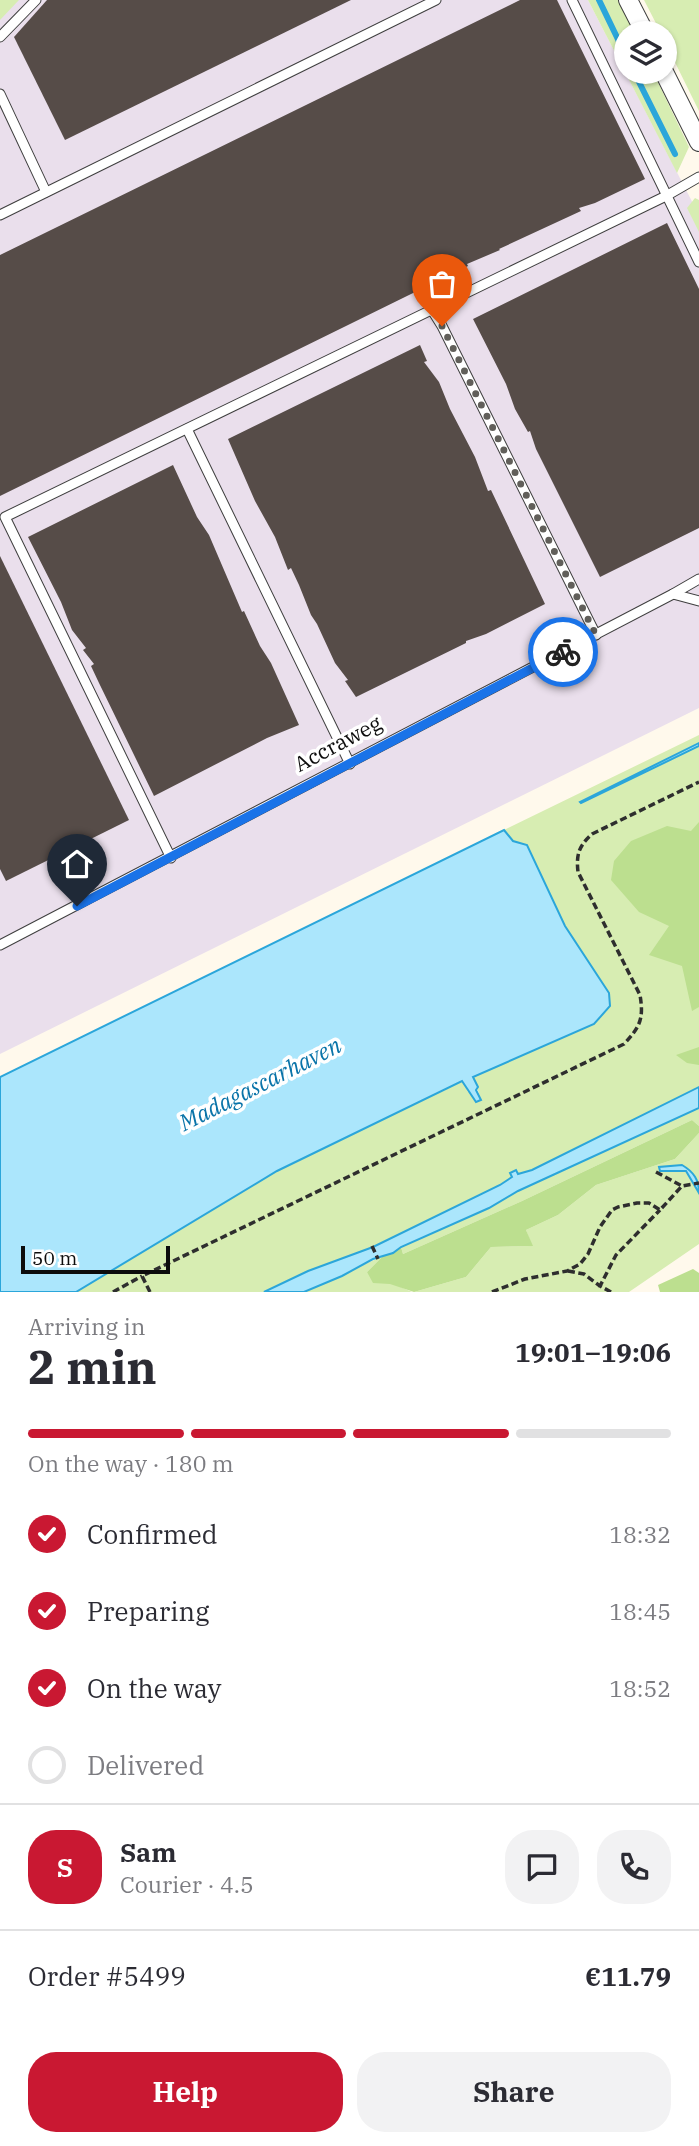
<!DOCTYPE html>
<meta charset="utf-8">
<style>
:root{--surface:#fff;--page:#f2f2f3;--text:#2b2b33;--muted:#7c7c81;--line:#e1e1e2;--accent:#c91832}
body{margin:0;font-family:"IBM Plex Serif",serif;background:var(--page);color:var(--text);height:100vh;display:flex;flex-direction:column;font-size:26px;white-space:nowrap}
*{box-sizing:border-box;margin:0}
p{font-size:23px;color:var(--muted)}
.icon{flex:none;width:38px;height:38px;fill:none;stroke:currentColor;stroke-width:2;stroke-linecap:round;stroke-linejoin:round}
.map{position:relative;height:1292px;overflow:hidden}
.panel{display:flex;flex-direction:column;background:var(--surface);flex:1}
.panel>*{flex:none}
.fabs{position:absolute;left:614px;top:21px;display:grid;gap:14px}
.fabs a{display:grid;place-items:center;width:63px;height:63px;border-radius:50%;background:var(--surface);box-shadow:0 2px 5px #0004;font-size:35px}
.scale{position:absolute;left:21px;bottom:18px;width:149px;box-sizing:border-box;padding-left:7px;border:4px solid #0c0c0c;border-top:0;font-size:19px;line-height:24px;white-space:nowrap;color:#0c0c0c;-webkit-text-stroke:5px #fff;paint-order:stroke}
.pin{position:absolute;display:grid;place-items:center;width:60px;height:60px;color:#fff;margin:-72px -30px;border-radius:50% 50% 50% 0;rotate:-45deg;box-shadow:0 0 7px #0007}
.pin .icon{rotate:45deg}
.courier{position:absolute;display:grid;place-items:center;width:70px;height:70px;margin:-35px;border:5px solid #1a73e8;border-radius:50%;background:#fff;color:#222;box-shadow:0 2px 9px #0007}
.summary em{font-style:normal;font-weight:700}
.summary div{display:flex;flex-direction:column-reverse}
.summary{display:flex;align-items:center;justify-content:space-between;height:119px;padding:0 28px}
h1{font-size:46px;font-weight:700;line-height:52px}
.bar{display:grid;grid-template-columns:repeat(4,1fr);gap:10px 7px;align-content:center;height:84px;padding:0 28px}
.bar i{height:9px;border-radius:5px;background:var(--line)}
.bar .selected{background:var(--accent)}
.bar p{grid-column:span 4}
.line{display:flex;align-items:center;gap:18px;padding:0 28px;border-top:2px solid var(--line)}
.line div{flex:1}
.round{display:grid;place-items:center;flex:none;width:74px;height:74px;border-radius:28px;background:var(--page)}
ol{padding:0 28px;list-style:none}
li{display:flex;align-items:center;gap:21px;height:77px}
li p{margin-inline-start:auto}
li .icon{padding:7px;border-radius:50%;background:var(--accent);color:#fff;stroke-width:4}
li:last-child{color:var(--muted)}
li i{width:38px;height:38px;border:4px solid var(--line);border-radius:50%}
.primary-button{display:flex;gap:14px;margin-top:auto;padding:14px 28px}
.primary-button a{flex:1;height:80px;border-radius:28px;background:var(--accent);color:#fff;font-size:28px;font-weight:700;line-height:80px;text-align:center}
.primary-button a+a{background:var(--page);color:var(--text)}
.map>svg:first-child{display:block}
</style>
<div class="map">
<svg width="699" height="1292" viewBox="0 0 699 1292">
<rect width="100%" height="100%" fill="#fff9ec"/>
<path fill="#eadfec" d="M0 0H588L699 215V708L0 1054Z"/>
<g fill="#d7edb2">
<path d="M0 0H19L0 20Z"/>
<path d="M588 0H619L635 33H626V72H653L689 147 677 173Z"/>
<path d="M644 0H699V111L665 42V33H661Z"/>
<path d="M695 198 699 200V232L687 208Z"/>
<path d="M699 735V743L581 802 699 746V1087L532 1170 518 1175 516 1170 511 1172 513 1177 500 1185 373 1247 308 1271 264 1292H76L277 1171 463 1081 468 1092H471L481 1099 473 1077 594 1024 609 993 565 926 527 845 513 841 504 830Z"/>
<path d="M699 1108V1126L692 1120 522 1201 403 1254 401 1247 489 1208 518 1191Z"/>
<path d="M699 1133V1244L629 1292H414L466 1277 491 1247 532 1246 526 1230 558 1215 596 1185 675 1159Z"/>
<path d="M383 1256 367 1272 412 1292H304Z"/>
</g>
<g fill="#bcdf8f">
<path d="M699 822V1007L692 1011 682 966 649 955 669 926 639 912 611 880 614 861 631 841 667 826 691 831Z"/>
<path d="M699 1047V1065L687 1063 676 1055Z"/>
<path d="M692 1120 699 1126V1133L675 1159 596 1185 558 1215 526 1230 533 1246 491 1247 466 1277 414 1292 390 1284 373 1283 367 1272 383 1256 393 1253 401 1247 403 1254 522 1201Z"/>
<path d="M693 1269 699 1273V1292H660L658 1285Z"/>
</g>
<g fill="#abe6fc" stroke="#2ba6da" stroke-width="2">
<path d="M699 743V746L581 803 580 802Z"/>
<path d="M504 830 513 841 527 845 565 926 609 993 610 1006 594 1024 473 1077 478 1087 476 1090 481 1100 476 1102 462 1081 277 1171 76 1292H0V1077Z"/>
<path d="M699 1087V1108L518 1191 489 1208 401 1247 393 1253 373 1259 342 1276 304 1292H264L308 1271 373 1247 500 1185 512 1177 510 1173 516 1170 518 1174 532 1170Z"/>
<path d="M682 1165C694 1172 699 1180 699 1193L686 1171H660L659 1167Z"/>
</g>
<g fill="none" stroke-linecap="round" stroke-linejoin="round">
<g stroke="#2ba6da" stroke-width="6">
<path d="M599 0 626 56"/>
<path d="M634 72 675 154"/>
</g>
</g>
<g fill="#564c48">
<path d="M47 0H351L65 140 14 37Z"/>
<path d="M520 0H557L645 179 595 203 579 208 581 211 499 249 500 250 467 264 468 266 0 496V255Z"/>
<path d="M667 223 699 289V528L600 577 536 449 530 431 528 432 515 409 506 384 473 319Z"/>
<path d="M420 345 427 361 424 362 439 382 450 409 475 457 488 491 491 490 545 604 486 634 466 641V643L356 697 345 681 348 680 335 663 317 624 311 615 299 585 291 568 288 570 275 537 255 501 228 439Z"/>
<path d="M173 465 197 517 209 535 242 612 244 611 260 646 271 663 299 725 267 738 154 796 99 683 91 666 94 664 83 650 86 648 72 630 61 602 28 537Z"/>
<path d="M0 556 129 820 6 881 0 869Z"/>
</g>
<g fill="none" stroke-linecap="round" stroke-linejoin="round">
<g stroke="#3f3f3f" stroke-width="11">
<g id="service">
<path d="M572 0 699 262"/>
<path d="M0 37 36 0"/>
<path d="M0 94 46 192"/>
<path d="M0 215 436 0"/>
<path d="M432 310 442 326 596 635"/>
<path d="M187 429 350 764"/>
<path d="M673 594 699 579"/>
<path d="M171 858 5 517 666 196 699 177"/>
<path d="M0 945 673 594 699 601"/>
</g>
</g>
<g stroke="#3f3f3f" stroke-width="20">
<g id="minor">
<path d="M628 0 645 33"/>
<path d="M664 72 699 142"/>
</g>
</g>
<g stroke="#2e2e2e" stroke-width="3.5" stroke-dasharray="7 3.5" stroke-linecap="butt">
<path d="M656 1172 682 1186"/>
<path d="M372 1246 378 1259"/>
<path d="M568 1271 584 1274 600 1286"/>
<path d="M113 1292 142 1276"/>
<path d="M150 1292 142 1276 624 1044C640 1027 644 1019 640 995L578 872C576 854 579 846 592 834L699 782"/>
<path d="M492 1292 525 1279 567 1271 580 1264 588 1254 600 1227 612 1210 618 1207 637 1203H649L660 1210 682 1186 699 1183"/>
<path d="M611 1292 600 1286 616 1255 660 1210"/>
</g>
<use href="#service" stroke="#fff" stroke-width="9"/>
<use href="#minor" stroke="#fff" stroke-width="18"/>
</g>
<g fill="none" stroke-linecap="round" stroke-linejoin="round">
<path stroke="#615f5a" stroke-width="7" stroke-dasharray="0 12.6" d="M442 326 596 635 563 652"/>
<path stroke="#1a73e8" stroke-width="9" d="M77 906 563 652"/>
</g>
<g text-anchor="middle" stroke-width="7" stroke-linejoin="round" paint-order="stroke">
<g font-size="21" fill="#0c0c0c" stroke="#fff">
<text transform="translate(338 744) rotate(-28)" y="7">Accraweg</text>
</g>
<g font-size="23" font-style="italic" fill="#0a74a9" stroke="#fff">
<text transform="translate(260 1084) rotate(-27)" y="8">Madagascarhaven</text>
</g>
</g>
</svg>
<div class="fabs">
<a><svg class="icon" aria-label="layers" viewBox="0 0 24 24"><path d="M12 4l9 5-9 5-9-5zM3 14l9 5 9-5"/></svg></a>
</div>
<div class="scale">50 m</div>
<div class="pin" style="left:442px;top:326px;background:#ea580c"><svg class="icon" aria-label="bag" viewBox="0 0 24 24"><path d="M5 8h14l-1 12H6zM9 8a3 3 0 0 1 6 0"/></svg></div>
<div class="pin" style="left:77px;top:906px;background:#1f2937"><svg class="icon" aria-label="home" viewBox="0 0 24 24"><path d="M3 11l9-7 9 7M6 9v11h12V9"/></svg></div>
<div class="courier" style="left:563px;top:652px"><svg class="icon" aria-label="bike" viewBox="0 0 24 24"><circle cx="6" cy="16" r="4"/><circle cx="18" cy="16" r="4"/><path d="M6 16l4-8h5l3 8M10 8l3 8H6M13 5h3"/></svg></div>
</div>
<section class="panel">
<div class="summary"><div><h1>2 min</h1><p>Arriving in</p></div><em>19:01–19:06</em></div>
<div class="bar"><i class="selected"></i><i class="selected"></i><i class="selected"></i><i></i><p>On the way · 180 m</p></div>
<ol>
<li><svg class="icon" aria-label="check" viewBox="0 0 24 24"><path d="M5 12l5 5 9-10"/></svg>Confirmed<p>18:32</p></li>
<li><svg class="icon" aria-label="check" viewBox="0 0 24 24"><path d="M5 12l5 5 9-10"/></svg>Preparing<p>18:45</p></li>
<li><svg class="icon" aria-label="check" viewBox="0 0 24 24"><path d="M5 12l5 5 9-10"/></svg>On the way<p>18:52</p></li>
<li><i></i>Delivered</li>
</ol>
<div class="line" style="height:126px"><b class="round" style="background:var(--accent);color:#fff">S</b><div><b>Sam</b><p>Courier · 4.5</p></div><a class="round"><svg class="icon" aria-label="chat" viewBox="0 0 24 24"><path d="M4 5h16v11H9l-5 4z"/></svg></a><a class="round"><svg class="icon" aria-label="phone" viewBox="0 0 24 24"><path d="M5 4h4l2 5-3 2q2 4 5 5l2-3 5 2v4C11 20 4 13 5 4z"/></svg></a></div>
<div class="line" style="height:91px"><div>Order #5499</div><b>€11.79</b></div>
<div class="primary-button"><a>Help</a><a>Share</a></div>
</section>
